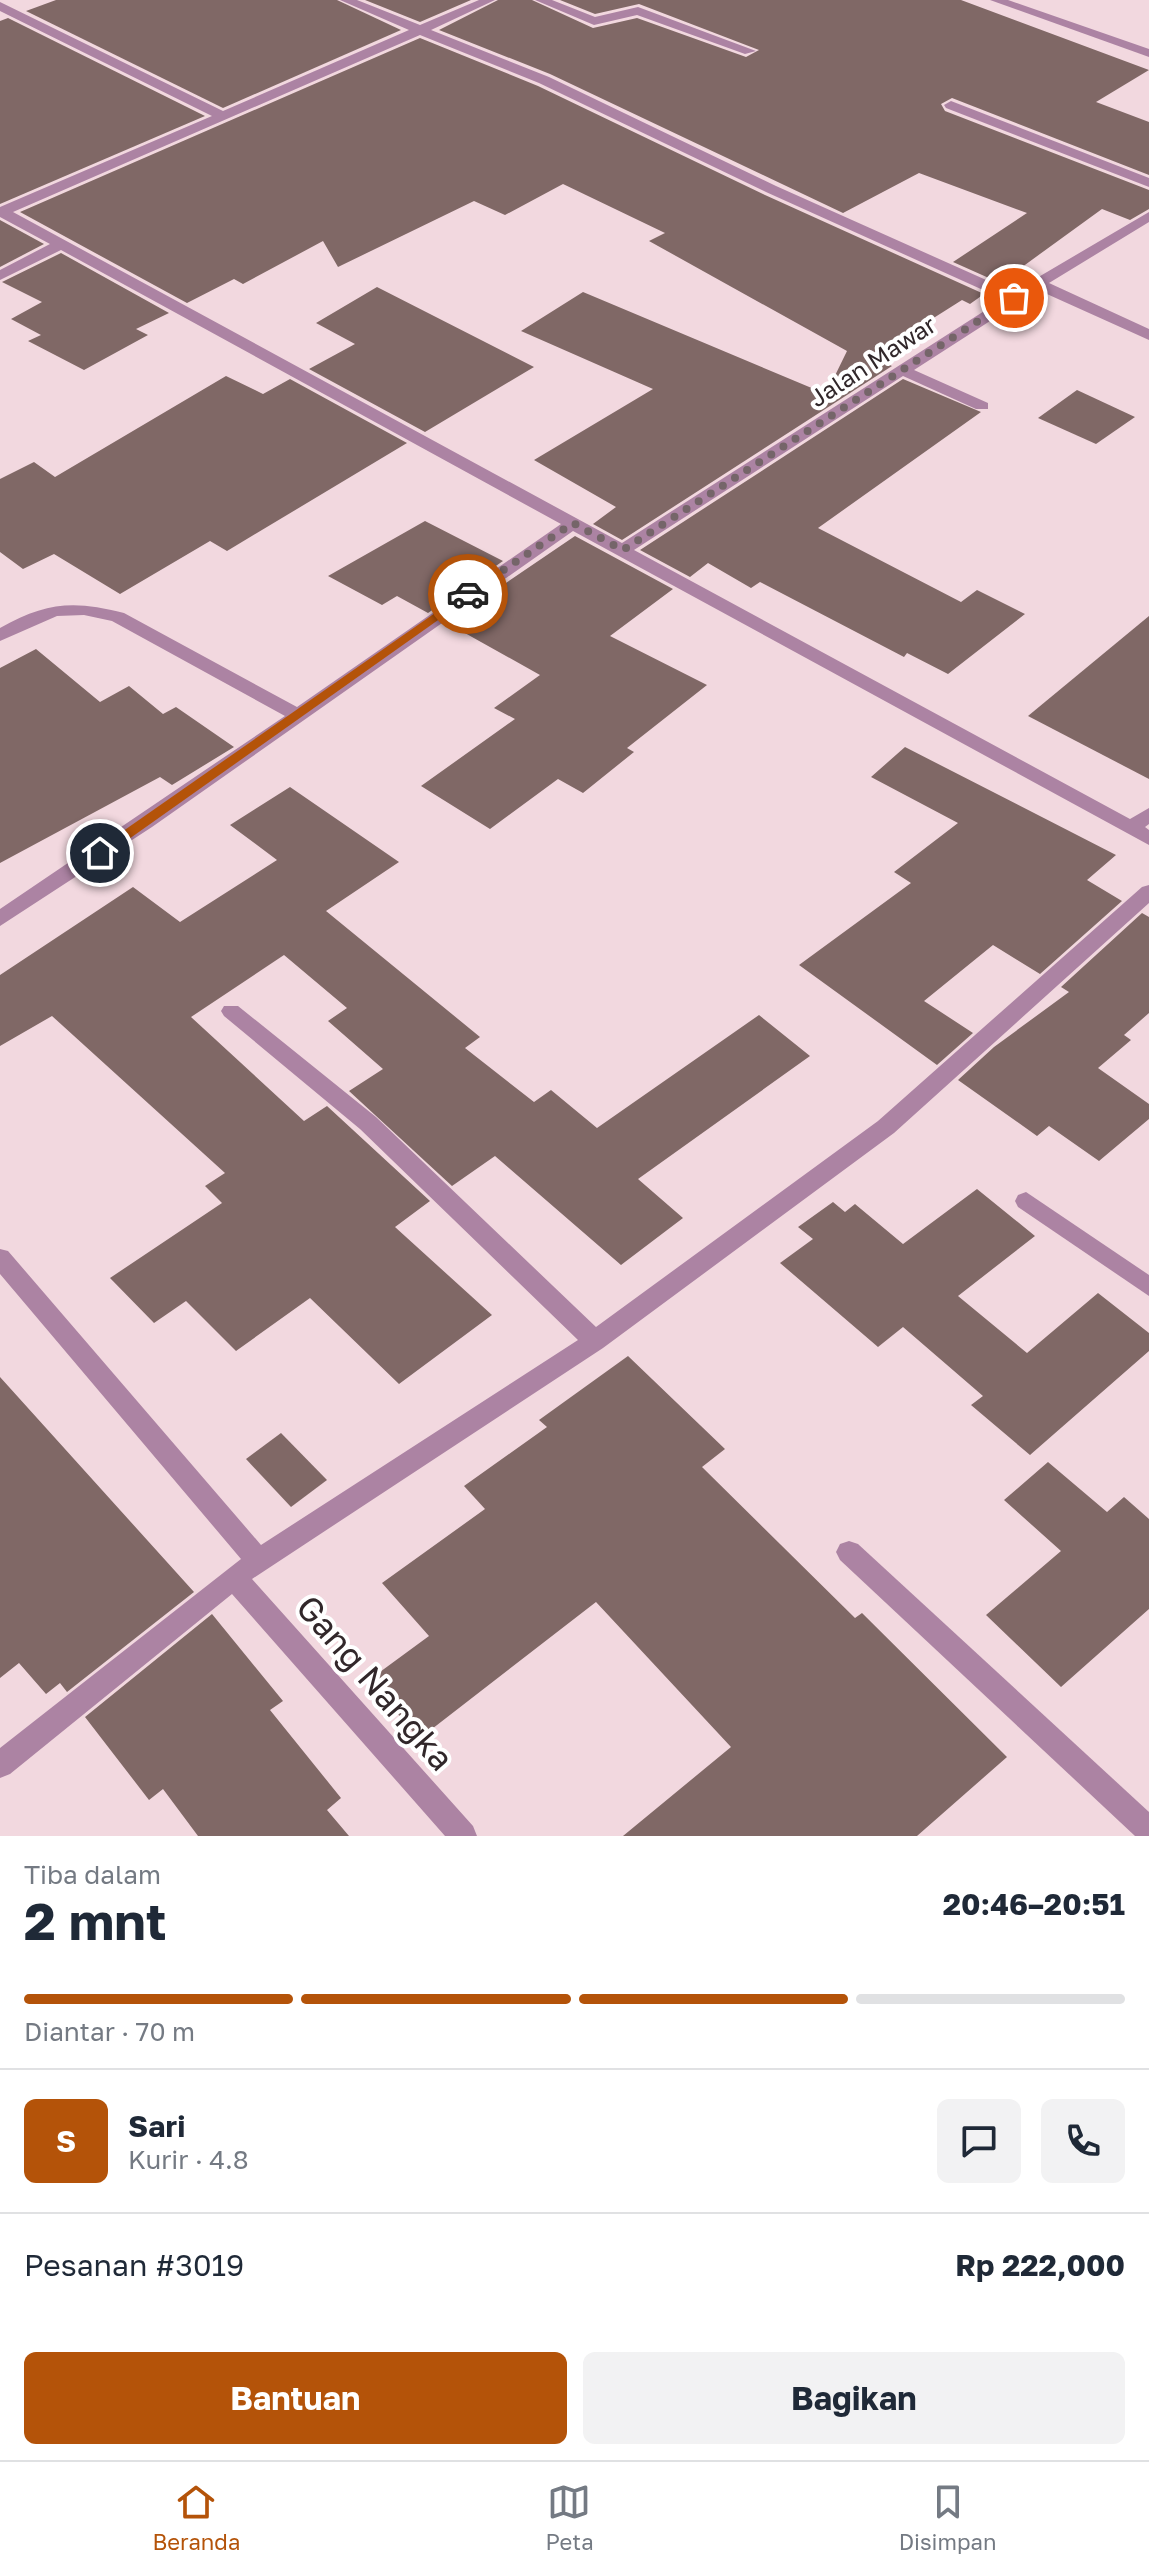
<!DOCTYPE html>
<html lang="id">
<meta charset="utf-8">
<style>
:root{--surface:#fff;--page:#f2f2f3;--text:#1f2937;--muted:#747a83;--line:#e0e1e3;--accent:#b45309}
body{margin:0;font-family:"Golos Text",sans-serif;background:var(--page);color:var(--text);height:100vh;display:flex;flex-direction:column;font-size:30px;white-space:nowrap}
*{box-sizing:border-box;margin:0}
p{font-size:26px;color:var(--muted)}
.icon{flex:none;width:44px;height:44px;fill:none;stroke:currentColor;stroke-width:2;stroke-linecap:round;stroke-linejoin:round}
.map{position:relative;height:1836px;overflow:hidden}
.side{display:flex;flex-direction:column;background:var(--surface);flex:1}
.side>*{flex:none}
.pin{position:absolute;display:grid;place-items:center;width:68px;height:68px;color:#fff;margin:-34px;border:4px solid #fff;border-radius:50%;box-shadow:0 2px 8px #0007}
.courier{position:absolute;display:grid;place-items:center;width:80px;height:80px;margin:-40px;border:6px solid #b45309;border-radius:50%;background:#fff;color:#222;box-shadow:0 2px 10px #0007}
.summary em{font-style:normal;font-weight:700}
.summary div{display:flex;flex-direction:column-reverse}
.summary{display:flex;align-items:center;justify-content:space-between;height:136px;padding:0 24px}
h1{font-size:52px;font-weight:700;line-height:60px}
.bar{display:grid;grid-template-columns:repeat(4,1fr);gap:12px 8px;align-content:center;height:96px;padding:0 24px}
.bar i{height:10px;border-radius:6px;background:var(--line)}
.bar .on{background:var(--accent)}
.bar p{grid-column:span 4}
.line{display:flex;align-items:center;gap:20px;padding:0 24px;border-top:2px solid var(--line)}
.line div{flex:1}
.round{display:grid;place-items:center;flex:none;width:84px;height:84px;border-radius:12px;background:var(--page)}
.primary-button{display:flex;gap:16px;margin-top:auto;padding:16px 24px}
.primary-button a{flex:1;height:92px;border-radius:12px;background:var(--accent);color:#fff;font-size:32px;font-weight:700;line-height:92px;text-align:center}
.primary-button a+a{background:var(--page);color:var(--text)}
.dock{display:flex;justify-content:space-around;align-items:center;height:112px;border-top:2px solid var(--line);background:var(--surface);font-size:22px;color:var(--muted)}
.dock a{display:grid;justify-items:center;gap:4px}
.dock .on{color:var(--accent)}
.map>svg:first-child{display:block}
</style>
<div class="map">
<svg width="1149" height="1836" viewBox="0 0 1149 1836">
<rect width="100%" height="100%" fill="#f2d8df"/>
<g fill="#806866">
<path d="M56 0H337L401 30 223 108 26 11Z"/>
<path d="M365 0H471L420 22Z"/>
<path d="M498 0H532L593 28 637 18 746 57 759 50 639 4 595 14 560 0H961L1149 70 1096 102 1149 122V175L952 98 941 104 945 111 1149 190V209L1130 220 1102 209 1000 283 953 262 1027 213 919 173 843 213 550 74 439 30Z"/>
<path d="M8 18 205 116 0 204V21Z"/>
<path d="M420 38 538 86 765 195 984 294 970 304 962 300 872 357 892 366 622 540 593 524 616 507 534 460 653 389 521 331 583 292 826 394 847 351 649 241 665 233 563 184 505 215 474 201 338 267 323 241 243 284 234 279 187 303 20 212Z"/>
<path d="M0 220 44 244 0 267Z"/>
<path d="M61 253 169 313 136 329 148 335 84 370 28 341 41 335 11 319 42 302 2 282Z"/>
<path d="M377 287 534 367 425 432 309 369 355 344 316 323Z"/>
<path d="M226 376 263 394 290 379 407 443 227 551 210 541 120 594 54 554 23 569 0 552V479L34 462 55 477Z"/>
<path d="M903 379 981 412 818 528 961 602 977 590 1025 614 948 674 907 653 904 657 760 582 751 588 708 563 690 577 640 550Z"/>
<path d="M1077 390 1135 417 1096 444 1038 418Z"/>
<path d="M425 521 503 561 428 613 397 596 382 605 328 576Z"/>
<path d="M575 536 673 589 610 636 707 685 627 748 634 752 583 793 558 779 490 829 421 786 515 719 494 708 540 675 447 623Z"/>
<path d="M1149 616V779L1028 716Z"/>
<path d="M36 649 100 702 129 686 163 714 176 707 234 747 172 785 160 777 0 863V668Z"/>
<path d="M905 747 1116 855 1087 880 1122 901 1040 974 993 945 924 1001 973 1033 937 1065 799 965 911 883 894 872 958 823 871 777Z"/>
<path d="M290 787 399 862 326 911 480 1037 465 1048 534 1102 551 1090 597 1128 759 1015 810 1056 638 1179 683 1218 621 1265 495 1156 452 1186 349 1091 383 1069 328 1021 347 1008 284 955 191 1017 304 1121 327 1106 430 1201 395 1227 492 1315 399 1384 310 1298 236 1351 186 1301 154 1323 110 1278 222 1203 205 1186 225 1173 52 1016 0 1046V975L133 887 180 922 277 860 230 825Z"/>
<path d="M1142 913 1149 917V1013L1124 1035 1131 1040 1098 1068 1149 1104V1119L1099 1161 1049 1126 1037 1136 958 1080 994 1047 1069 992 1061 987Z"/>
<path d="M977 1189 1035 1236 958 1296 1027 1353 1098 1293 1149 1333V1351L1030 1455 971 1405 983 1396 903 1327 878 1347 780 1263 813 1239 798 1227 833 1202 845 1212 855 1204 903 1244Z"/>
<path d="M628 1356 725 1449 702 1467 855 1618 862 1613 1007 1757 917 1836H623L731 1747 596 1602 419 1739 369 1680 429 1636 382 1583 485 1509 464 1486 547 1427 539 1420Z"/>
<path d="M0 1377 194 1592 67 1692 60 1683 46 1694 19 1663 0 1678Z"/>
<path d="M281 1433 327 1480 291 1507 246 1459Z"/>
<path d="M1048 1462 1107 1512 1124 1497 1149 1519V1609L1061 1687 986 1615 1061 1551 1004 1500Z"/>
<path d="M212 1614 283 1701 270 1710 341 1798 327 1810 349 1836H198L163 1789 149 1800 85 1717Z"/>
</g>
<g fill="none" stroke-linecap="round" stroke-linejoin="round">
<g fill="#ac83a3" fill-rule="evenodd">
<path d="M340 0H357L420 25 479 0H495L431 30 549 77 776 186 1013 292 1149 212V222L1049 283 1149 329V340L1038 290 914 370 988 403V409H976L903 376 634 550 1130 819 1149 808V824L1145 827 1149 830V845L573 531 152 827 0 926V909L285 716 112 621 84 615 57 616 0 641V628C46 602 74 600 124 613L297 707 561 524 61 250 0 280V270L50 244 0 217V207L212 116 0 11V2L223 111 409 30ZM420 35 539 83 766 192 1003 299 622 543 13 212Z"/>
<path d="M535 0H552L595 17 638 7 756 51 745 54 637 15 594 25Z"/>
<path d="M990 0H1008L1149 49V57Z"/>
<path d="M951 101 1149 178V187L946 108 944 105Z"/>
<path d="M1149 885V903L894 1133 603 1348 252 1579 473 1826 477 1836H445L232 1594 10 1774 0 1778V1748L241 1559 0 1274V1249L8 1251 261 1545 578 1340 360 1129 224 1016 221 1011 224 1006H238L376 1117 596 1327 878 1121 1142 887Z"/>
<path d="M1026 1192 1149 1275V1296L1018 1207 1015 1201 1018 1195Z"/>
<path d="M849 1541 858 1544 1149 1812V1836H1135L840 1560 836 1552 840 1544Z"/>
</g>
</g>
<path fill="#b45309" d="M468 590 472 596 105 856H96V850Z"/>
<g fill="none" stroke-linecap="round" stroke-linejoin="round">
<path stroke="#756569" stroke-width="8" stroke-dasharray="0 14.4" d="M468 594 573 523 623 550 1014 298"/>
</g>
<g text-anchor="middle" stroke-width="8" stroke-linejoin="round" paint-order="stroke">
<g font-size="24" fill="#31272a" stroke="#fff">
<text transform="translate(873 362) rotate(-33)" y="8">Jalan Mawar</text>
</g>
<g font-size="34" fill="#31272a" stroke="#fff">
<text transform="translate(375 1683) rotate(49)" y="12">Gang Nangka</text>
</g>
</g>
</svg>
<div class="pin" style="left:1014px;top:298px;background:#ea580c"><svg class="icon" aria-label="bag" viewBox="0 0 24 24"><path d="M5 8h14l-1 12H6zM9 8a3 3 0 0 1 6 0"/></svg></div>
<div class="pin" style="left:100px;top:853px;background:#1f2937"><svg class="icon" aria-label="home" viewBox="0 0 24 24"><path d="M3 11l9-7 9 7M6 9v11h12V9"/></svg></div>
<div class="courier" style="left:468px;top:594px"><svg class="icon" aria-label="car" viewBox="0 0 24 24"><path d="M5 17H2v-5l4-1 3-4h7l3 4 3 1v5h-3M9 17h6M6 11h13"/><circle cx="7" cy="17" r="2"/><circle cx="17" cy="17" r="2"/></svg></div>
</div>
<section class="side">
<div class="summary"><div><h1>2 mnt</h1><p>Tiba dalam</p></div><em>20:46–20:51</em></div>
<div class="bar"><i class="on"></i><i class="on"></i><i class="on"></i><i></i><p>Diantar · 70 m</p></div>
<div class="line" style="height:144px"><b class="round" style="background:var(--accent);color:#fff">S</b><div><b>Sari</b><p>Kurir · 4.8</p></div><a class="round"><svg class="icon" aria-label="chat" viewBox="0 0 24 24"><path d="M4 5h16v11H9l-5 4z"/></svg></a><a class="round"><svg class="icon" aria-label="phone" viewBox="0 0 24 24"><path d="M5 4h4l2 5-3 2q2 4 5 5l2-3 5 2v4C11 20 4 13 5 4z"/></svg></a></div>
<div class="line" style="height:104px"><div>Pesanan #3019</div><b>Rp 222,000</b></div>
<div class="primary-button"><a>Bantuan</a><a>Bagikan</a></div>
</section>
<nav class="dock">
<a class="on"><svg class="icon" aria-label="home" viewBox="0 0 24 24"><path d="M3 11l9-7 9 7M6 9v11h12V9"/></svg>Beranda</a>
<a><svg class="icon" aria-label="map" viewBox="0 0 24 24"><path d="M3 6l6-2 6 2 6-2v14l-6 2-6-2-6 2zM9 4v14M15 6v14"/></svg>Peta</a>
<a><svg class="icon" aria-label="saved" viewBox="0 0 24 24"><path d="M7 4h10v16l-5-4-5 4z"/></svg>Disimpan</a>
</nav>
